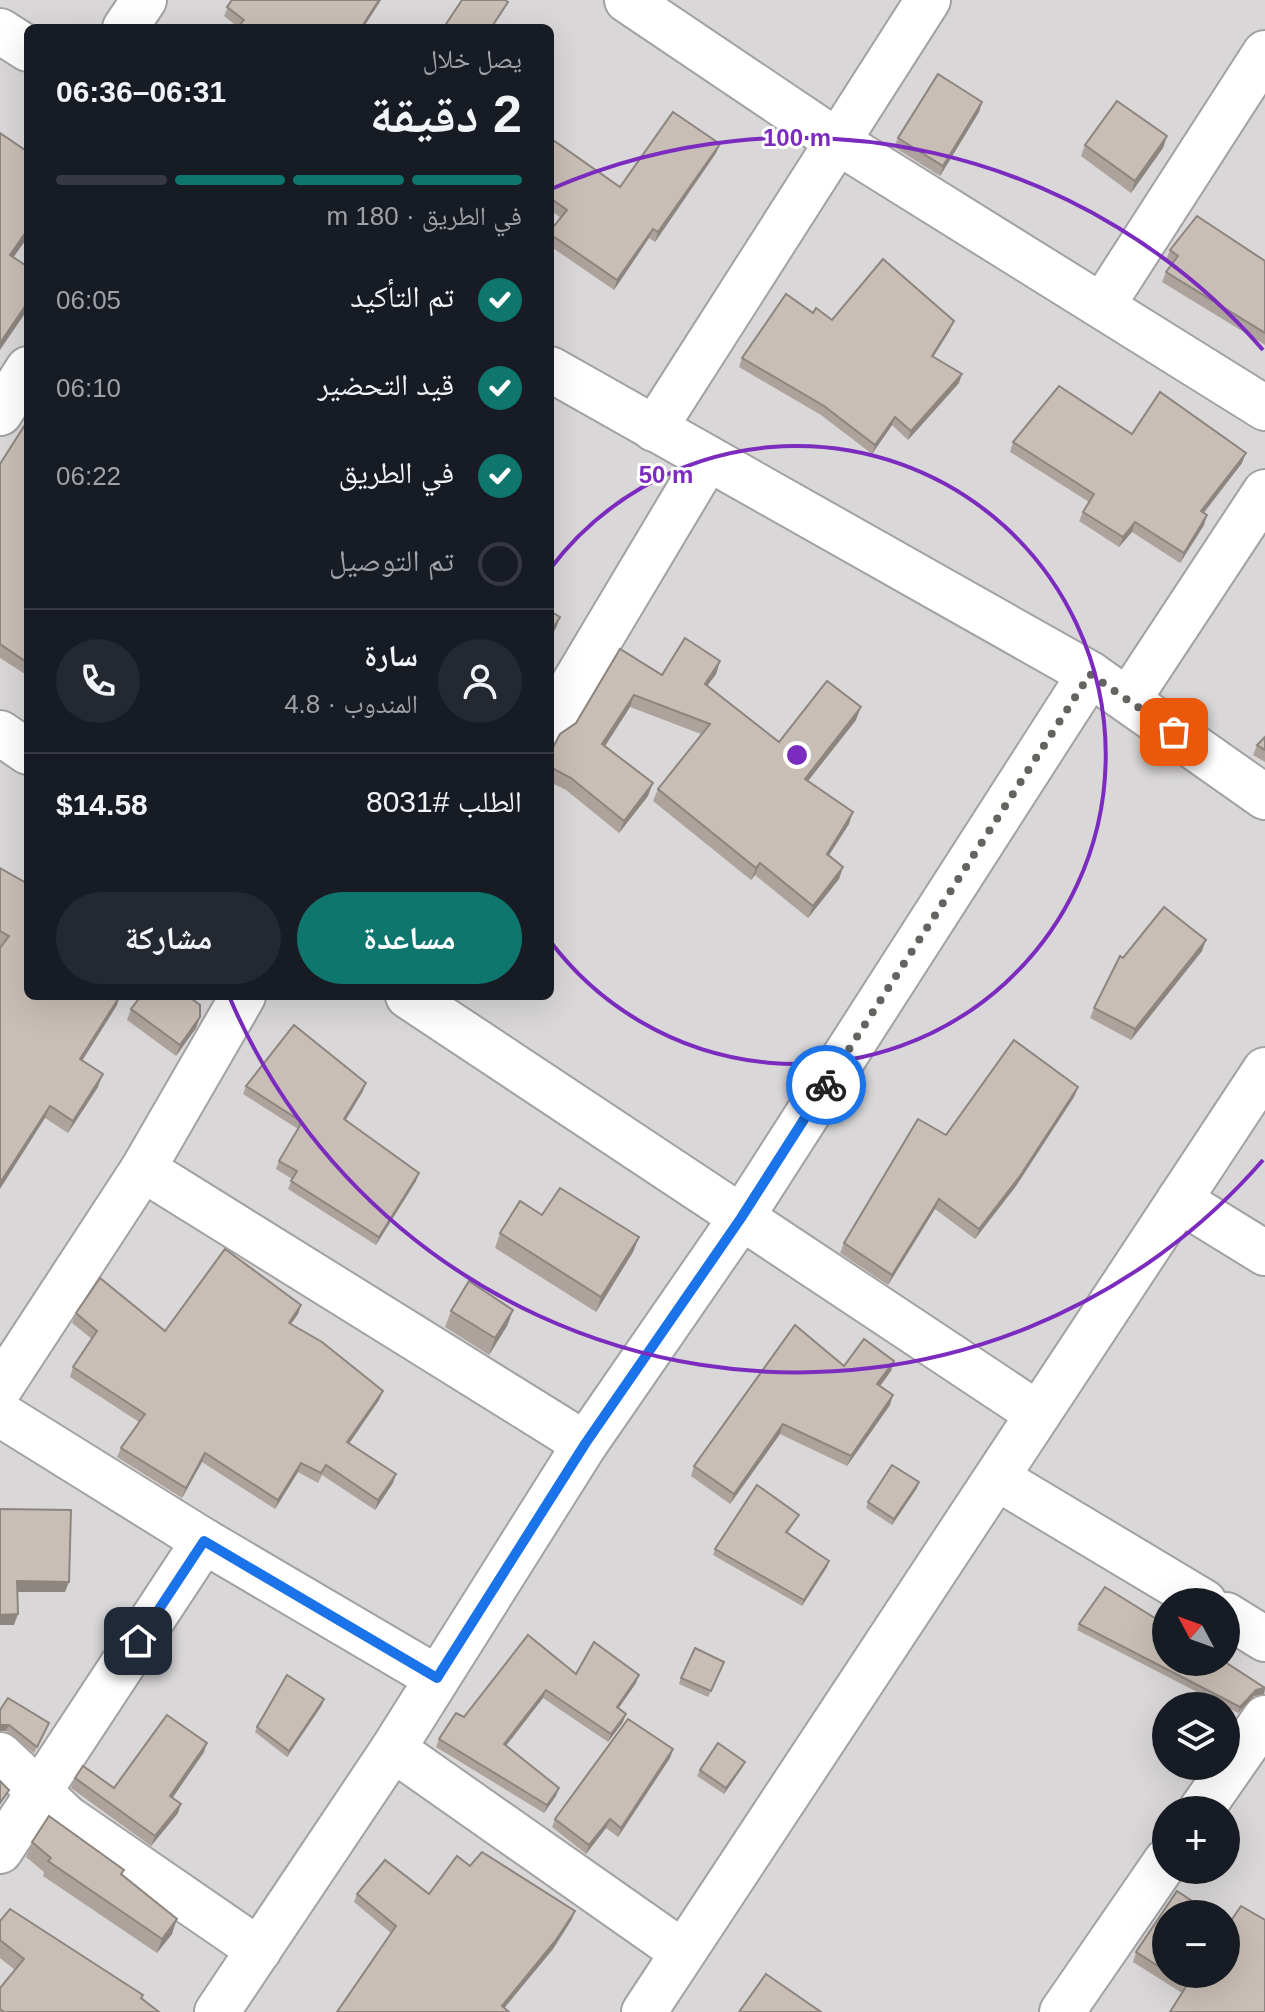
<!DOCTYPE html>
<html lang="ar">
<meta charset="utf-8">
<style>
:root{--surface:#171b24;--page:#242831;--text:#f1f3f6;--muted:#9ea1a6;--line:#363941;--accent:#0f766e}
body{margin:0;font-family:Helvetica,"Noto Naskh Arabic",sans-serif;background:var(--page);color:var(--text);direction:rtl;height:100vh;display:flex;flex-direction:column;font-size:30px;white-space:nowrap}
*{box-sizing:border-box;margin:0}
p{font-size:26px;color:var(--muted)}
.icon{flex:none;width:44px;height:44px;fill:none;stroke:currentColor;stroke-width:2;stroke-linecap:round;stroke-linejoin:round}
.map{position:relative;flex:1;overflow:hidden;direction:ltr}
.sheet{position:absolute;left:24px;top:24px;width:530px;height:976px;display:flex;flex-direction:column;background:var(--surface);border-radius:12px;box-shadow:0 8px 32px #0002;direction:rtl}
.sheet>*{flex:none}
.needle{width:52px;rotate:311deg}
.buttons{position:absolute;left:1152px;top:1588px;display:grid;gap:16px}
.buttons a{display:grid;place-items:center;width:88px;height:88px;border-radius:50%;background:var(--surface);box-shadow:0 8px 32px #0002;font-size:40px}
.pin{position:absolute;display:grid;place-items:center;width:68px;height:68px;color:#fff;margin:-34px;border-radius:16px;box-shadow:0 4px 12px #0006}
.courier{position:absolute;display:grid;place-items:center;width:80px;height:80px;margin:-40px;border:6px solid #1a73e8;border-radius:50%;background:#fff;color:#222;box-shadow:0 2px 10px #0007}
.head em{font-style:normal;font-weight:800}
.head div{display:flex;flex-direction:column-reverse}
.head{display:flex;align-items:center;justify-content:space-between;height:136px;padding:0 32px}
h1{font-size:52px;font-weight:800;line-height:60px}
.bar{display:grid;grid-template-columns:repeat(4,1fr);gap:12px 8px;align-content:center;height:96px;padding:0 32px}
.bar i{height:10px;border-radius:6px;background:var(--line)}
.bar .selected{background:var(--accent)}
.bar p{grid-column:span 4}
.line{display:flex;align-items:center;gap:20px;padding:0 32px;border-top:2px solid var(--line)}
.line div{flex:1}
.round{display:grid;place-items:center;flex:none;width:84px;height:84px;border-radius:42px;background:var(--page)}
ol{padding:0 32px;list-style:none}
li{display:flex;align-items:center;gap:24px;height:88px}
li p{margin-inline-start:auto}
li .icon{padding:8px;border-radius:50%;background:var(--accent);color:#fff;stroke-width:4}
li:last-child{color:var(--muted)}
li i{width:44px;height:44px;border:4px solid var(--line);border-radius:50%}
.button{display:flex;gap:16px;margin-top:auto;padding:16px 32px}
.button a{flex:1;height:92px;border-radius:48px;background:var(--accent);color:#fff;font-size:32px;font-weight:800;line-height:92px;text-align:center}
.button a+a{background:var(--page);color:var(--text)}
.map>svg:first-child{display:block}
</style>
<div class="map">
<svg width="1265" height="2012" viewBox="0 0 1265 2012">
<rect width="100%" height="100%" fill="#ede8df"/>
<path fill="#d9d7d7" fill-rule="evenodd" d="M0 0H1265V2012H0ZM28 28H550V996H28ZM1166 1602H1226V1662H1166ZM1166 1706H1226V1766H1166ZM1166 1810H1226V1870H1166ZM1166 1914H1226V1974H1166Z"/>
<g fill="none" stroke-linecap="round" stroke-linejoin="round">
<g stroke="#a2a2a2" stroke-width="48">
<g id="minor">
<path d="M627 0 835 140 1265 408"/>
<path d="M125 28 144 0"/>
<path d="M0 31 28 49"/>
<path d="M1102 306 1265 53"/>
<path d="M550 369 1090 674 1265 797"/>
<path d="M0 413 28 369"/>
<path d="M654 429 928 0"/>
<path d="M1128 700 1265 492"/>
<path d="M550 723 707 460"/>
<path d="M0 733 28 752"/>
<path d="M408 996 1038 1414"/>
<path d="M143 1169 585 1444"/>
<path d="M1179 1200 1265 1253"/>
<path d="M0 1388 143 1169 243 996"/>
<path d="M0 1414 204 1541 437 1678"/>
<path d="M997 1478 1204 1602"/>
<path d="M1226 1615 1265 1639"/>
<path d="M393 1749 681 1951"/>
<path d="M0 1755 67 1818 259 1950"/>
<path d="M1201 1810 1265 1718"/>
<path d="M0 1851 204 1541"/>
<path d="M217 2012 393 1749 585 1444 741 1218 1090 674"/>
<path d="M644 2012 1265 1070"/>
<path d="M1062 2012 1166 1861"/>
</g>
</g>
<use href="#minor" stroke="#fff" stroke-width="44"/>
</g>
<g fill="#ada39c">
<path d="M231 0H381L363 28 238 27 224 16Z"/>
<path d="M982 102 979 112 940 176 894 147 898 138Z"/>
<path d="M1167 136 1163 148 1131 193 1081 156 1085 145Z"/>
<path d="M550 138 620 187 720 144 716 153 655 242 649 238 614 290 550 246V231L561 218 550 210Z"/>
<path d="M1170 250 1265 261V345L1162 282 1166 272 1172 264 1166 260Z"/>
<path d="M813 313 832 320 950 330 933 357 959 383 908 440 892 425 872 454 821 415 739 367 742 358Z"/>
<path d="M28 420V676L0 658V464Z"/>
<path d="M1132 434 1242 463 1204 513V525L1180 563 1132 532 1119 547 1079 521 1083 512 1089 502 1010 452 1013 442Z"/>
<path d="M720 661 716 674 707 686 779 742 856 720 808 781 849 824 829 855 843 867 839 879 808 918 755 875 751 880 653 801 658 789 701 734 630 707 605 746 648 796 619 833 566 790 550 782V753L662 675Z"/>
<path d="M1265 737V762L1253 755 1257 745Z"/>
<path d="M0 868 28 996 117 1005 82 1061 98 1087 68 1133 45 1118 0 946Z"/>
<path d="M1202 951 1131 1040 1090 1018 1094 1008 1123 958Z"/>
<path d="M131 1009 196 1028 176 1056 127 1020Z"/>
<path d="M246 1086 363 1091 346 1120 416 1181 376 1245 288 1189 292 1179 276 1169 279 1161 298 1129 243 1094Z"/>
<path d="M1078 1087 1074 1097 1016 1186 975 1239 935 1209 888 1285 840 1253 844 1243 946 1135Z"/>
<path d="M542 1215 639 1237 633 1252 596 1312 495 1248 500 1233Z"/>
<path d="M301 1305 298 1314 291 1324 383 1391 379 1400 349 1443 393 1483 375 1510 322 1475 318 1483 298 1472 275 1509 202 1462 182 1498 117 1457 121 1448 139 1422 70 1377 73 1367 92 1339 72 1323 76 1313 165 1331Z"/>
<path d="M513 1310 507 1326 489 1355 445 1327 451 1311Z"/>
<path d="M894 1361 891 1371 880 1386 890 1405 847 1466 780 1434 730 1504 691 1476 694 1466 844 1366Z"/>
<path d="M917 1488 892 1525 866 1508 868 1502Z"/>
<path d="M799 1515 796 1520 788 1533 829 1561 827 1567 802 1606 713 1555 715 1549Z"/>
<path d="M1079 1624 1265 1687 1264 1694 1254 1696 1238 1713 1077 1630Z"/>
<path d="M722 1668 708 1697 679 1684 681 1678Z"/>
<path d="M576 1674 636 1683 618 1708 623 1722 608 1742 543 1698 506 1746 556 1796 544 1813 436 1747 439 1739 464 1717Z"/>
<path d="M322 1705 287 1757 255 1732 257 1727Z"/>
<path d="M0 1710 49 1723 34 1753 6 1731Z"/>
<path d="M673 1749 670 1758 618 1837 606 1828 586 1854 552 1827 555 1819Z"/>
<path d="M204 1752 172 1798 178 1813 151 1846 71 1788 75 1778 114 1788Z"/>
<path d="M745 1762 742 1768 724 1794 697 1776 700 1770Z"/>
<path d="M32 1842 124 1870 122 1875 172 1934 157 1953 43 1876 44 1872 26 1857Z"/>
<path d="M470 1866 572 1919 553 1949 504 2008 391 1933 354 1902 357 1894H429Z"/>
<path d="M1177 1891 1212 1914H1166V1974H1226V1923L1228 1925 1241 1906 1265 1920V2012H1170L1182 1993 1133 1962 1136 1952Z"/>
<path d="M0 1921 141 1999 159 2012H0V1988L15 1970 0 1958Z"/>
</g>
<g fill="#8d857f">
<path d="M379 0H381L363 28H361Z"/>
<path d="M982 102 979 112 940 176 943 166Z"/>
<path d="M1167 136 1163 148 1131 193 1135 181Z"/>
<path d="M720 144 716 153 655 242 658 232Z"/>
<path d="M28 229V237L5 269 10 255Z"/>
<path d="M653 229 649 238 614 290 617 280Z"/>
<path d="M28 302V309L0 350V343Z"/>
<path d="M954 321 950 330 928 365 932 356Z"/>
<path d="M962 374 959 383 908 440 911 431Z"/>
<path d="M895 417 892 425 872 454 875 445Z"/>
<path d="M1246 453 1242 463 1197 521 1201 511Z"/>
<path d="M1207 515 1204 525 1180 563 1184 553Z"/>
<path d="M1135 522 1132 532 1119 547 1123 537Z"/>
<path d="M560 617 556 628 550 638V633Z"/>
<path d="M720 661 716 674 700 696 705 684Z"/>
<path d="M634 695 630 707 598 757 602 744Z"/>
<path d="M861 707 856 720 800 791 805 779Z"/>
<path d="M653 783 648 796 619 833 624 821Z"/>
<path d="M853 812 849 824 822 866 827 854Z"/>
<path d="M760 863 755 875 751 880 756 868Z"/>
<path d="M843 867 839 879 808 918 813 906Z"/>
<path d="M1206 940 1202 951 1131 1040 1135 1029Z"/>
<path d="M120 996 117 1005 75 1072 80 1059Z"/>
<path d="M200 1017 196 1028 176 1056 180 1045Z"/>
<path d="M103 1074 98 1087 68 1133 73 1121Z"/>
<path d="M366 1083 363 1091 341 1127 344 1119Z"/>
<path d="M1078 1087 1074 1097 1016 1186 975 1239 979 1229Z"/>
<path d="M50 1106 45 1118 0 1189V1183Z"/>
<path d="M419 1173 416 1181 376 1245 379 1237Z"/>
<path d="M939 1199 935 1209 888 1285 892 1275Z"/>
<path d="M639 1237 633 1252 596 1312 601 1297Z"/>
<path d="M301 1305 298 1314 285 1332 289 1323Z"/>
<path d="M513 1310 507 1326 489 1355 495 1338Z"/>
<path d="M894 1361 891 1371 874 1394 877 1384Z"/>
<path d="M383 1391 379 1400 344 1451 347 1442Z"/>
<path d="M893 1395 890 1405 847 1466 851 1456Z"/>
<path d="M783 1424 780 1434 730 1504 734 1494Z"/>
<path d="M205 1453 202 1462 182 1498 186 1488Z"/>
<path d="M301 1463 298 1472 275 1509 278 1500Z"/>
<path d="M396 1474 393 1483 375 1510 378 1500Z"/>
<path d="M919 1482 917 1488 892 1525 894 1519Z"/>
<path d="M829 1561 827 1567 802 1606 804 1600Z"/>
<path d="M17 1581 69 1582 65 1592H14Z"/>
<path d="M18 1614 14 1625H0V1615Z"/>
<path d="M639 1675 636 1683 614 1715 617 1707Z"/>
<path d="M1265 1688 1264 1694 1254 1696 1238 1713 1240 1707 1256 1690Z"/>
<path d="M546 1690 543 1698 501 1752 504 1744Z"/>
<path d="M324 1699 322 1705 287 1757 289 1751Z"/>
<path d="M626 1714 623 1722 608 1742 611 1734Z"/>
<path d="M0 1725H9L6 1731H0Z"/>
<path d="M207 1743 204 1752 167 1806 170 1796Z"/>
<path d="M673 1749 670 1758 618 1837 621 1828Z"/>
<path d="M745 1762 742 1768 724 1794 726 1788Z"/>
<path d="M559 1788 556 1796 544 1813 547 1805Z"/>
<path d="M181 1804 178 1813 151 1846 155 1836Z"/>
<path d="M610 1819 606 1828 586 1854 589 1845Z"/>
<path d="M575 1911 572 1919 553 1949 501 2012 502 2006Z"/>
<path d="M177 1919 172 1934 157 1953 162 1939Z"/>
</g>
<g fill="#c9beb5" stroke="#8d857f" stroke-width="2">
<path d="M232 0H379L361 28H237L244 20 227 7Z"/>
<path d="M462 0H505L508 2 491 28H446L444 27Z"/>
<path d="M938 74 982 102 943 166 898 138Z"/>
<path d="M1117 101 1167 136 1135 181 1085 145Z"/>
<path d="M673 112 720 144 658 232 653 229 617 280 550 234V231L567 210 550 198V138L620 187Z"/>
<path d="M0 133 28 152V229L10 255 28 267V302L0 343Z"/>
<path d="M1197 216 1265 261V333L1166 272 1178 256 1170 250Z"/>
<path d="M883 259 954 321 932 356 962 374 911 431 895 417 875 445 824 406 742 358 786 294 813 313 816 308 832 320Z"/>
<path d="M1059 386 1132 434 1160 392 1246 453 1201 511 1207 515 1184 553 1135 522 1123 537 1083 512 1094 494 1013 442Z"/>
<path d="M28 420V663L0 644V464Z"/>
<path d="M550 611 560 617 550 633Z"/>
<path d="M685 638 720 661 705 684 779 742 827 681 861 707 805 779 853 812 827 854 843 867 813 906 760 863 756 868 658 789 710 724 634 695 602 744 653 783 624 821 571 778 550 767V753L560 734 576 723 620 649 662 675Z"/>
<path d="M1265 737V750L1257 745Z"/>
<path d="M0 868 28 884V996H120L80 1059 103 1074 73 1121 50 1106 0 1183V948L9 936 0 931Z"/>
<path d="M1164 907 1206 940 1135 1029 1094 1008 1120 956 1123 958Z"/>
<path d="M141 996H188L200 1005V1017L180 1045 131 1009Z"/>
<path d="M294 1025 366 1083 344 1119 419 1173 379 1237 291 1181 297 1171 279 1161 302 1122 246 1086Z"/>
<path d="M1014 1040 1078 1087 1020 1176 979 1229 939 1199 892 1275 844 1243 918 1119 946 1135Z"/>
<path d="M560 1188 639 1237 601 1297 500 1233 520 1201 542 1215Z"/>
<path d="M225 1249 301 1305 289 1323 322 1342 383 1391 347 1442 396 1474 378 1500 326 1465 321 1473 301 1463 278 1500 205 1453 186 1488 121 1448 145 1414 73 1367 97 1331 76 1313 100 1278 165 1331Z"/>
<path d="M469 1281 513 1310 495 1338 451 1311Z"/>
<path d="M795 1325 844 1366 864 1339 894 1361 877 1384 893 1395 851 1456 783 1424 734 1494 694 1466Z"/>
<path d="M892 1465 919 1482 894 1519 868 1502Z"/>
<path d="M757 1485 799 1515 786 1532 829 1561 804 1600 715 1549Z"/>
<path d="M0 1509 71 1510 69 1582 17 1581 18 1614 0 1615Z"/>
<path d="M1105 1587 1166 1625V1662H1225L1265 1688 1256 1690 1240 1707 1079 1624Z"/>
<path d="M528 1635 576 1674 594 1642 639 1675 617 1707 626 1714 611 1734 546 1690 504 1744 559 1788 547 1805 439 1739 456 1713 464 1717Z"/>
<path d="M695 1648 724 1662 711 1691 681 1678Z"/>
<path d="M287 1675 324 1699 289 1751 257 1727Z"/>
<path d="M8 1698 49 1723 37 1747 9 1725H0V1710Z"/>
<path d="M167 1715 207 1743 170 1796 181 1804 155 1836 75 1778 83 1766 114 1788Z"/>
<path d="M628 1719 673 1749 621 1828 610 1819 589 1845 555 1819Z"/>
<path d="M718 1743 745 1762 726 1788 700 1770Z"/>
<path d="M0 1781 9 1790 0 1803Z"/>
<path d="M49 1816 124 1870 121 1874 177 1919 162 1939 48 1861 51 1858 32 1842Z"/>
<path d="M482 1852 575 1911 556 1940 502 2006 509 2012H337L396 1926 357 1894 385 1860 429 1894 457 1856 470 1866Z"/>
<path d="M1177 1891 1212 1914H1166V1971L1136 1952Z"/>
<path d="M1241 1906 1265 1920V2012H1170L1187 1985 1170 1974H1226V1923L1228 1925Z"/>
<path d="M10 1909 143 1995 141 1998 159 2012H4L0 2009V1988L24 1959 0 1940V1921Z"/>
<path d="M766 1974 821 2012H739Z"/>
</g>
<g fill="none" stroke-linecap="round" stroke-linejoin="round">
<path stroke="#646360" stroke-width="8" stroke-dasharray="0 14.4" d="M826 1085 1090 674 1174 732"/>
<path stroke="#1a73e8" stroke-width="10" d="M138 1641 204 1541 437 1678 585 1444 741 1218 826 1085"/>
</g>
<g fill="none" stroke="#7b2cbf" stroke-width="4">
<path d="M550 569A309 309 0 1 1 550 941"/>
<path d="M1263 1160A617 617 0 0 1 229 996M551 189A617 617 0 0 1 1263 350"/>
</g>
<circle cx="797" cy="755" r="12" fill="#7b2cbf" stroke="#fff" stroke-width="4"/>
<g font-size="24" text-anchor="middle" font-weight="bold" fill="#7b2cbf" stroke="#fff" stroke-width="6" stroke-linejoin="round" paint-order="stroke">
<text x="797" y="146">100 m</text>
<text x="666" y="483">50 m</text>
</g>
</svg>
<div class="buttons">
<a><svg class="needle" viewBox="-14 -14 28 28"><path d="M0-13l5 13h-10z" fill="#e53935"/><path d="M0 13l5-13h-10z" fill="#9ea1a6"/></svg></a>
<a><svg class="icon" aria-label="layers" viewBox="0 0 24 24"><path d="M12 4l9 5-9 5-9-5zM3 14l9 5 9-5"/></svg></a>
<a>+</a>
<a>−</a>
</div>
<div class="pin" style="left:1174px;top:732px;background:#ea580c"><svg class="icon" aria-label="bag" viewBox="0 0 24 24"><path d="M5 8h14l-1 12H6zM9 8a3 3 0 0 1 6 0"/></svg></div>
<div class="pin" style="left:138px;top:1641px;background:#1f2937"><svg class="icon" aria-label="home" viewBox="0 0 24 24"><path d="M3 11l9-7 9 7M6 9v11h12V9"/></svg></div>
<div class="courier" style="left:826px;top:1085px"><svg class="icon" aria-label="bike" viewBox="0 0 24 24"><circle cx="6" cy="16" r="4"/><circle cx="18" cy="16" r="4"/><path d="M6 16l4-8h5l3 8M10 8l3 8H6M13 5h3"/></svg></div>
<section class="sheet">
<div class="head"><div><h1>2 دقيقة</h1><p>يصل خلال</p></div><em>06:31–06:36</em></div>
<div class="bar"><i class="selected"></i><i class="selected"></i><i class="selected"></i><i></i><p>في الطريق · 180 m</p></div>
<ol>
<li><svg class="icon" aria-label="check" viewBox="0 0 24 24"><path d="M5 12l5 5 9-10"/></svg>تم التأكيد<p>06:05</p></li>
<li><svg class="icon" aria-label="check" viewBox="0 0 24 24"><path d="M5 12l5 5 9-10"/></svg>قيد التحضير<p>06:10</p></li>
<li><svg class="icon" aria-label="check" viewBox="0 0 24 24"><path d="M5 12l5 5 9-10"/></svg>في الطريق<p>06:22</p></li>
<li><i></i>تم التوصيل</li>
</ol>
<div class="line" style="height:144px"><a class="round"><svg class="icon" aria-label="person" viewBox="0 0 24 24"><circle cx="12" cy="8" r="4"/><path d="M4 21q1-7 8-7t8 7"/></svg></a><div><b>سارة</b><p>المندوب · 4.8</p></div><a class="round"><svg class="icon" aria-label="phone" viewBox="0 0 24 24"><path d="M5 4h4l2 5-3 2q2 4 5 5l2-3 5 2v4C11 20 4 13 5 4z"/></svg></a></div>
<div class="line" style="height:104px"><div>الطلب #8031</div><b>$14.58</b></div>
<div class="button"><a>مساعدة</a><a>مشاركة</a></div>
</section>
</div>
